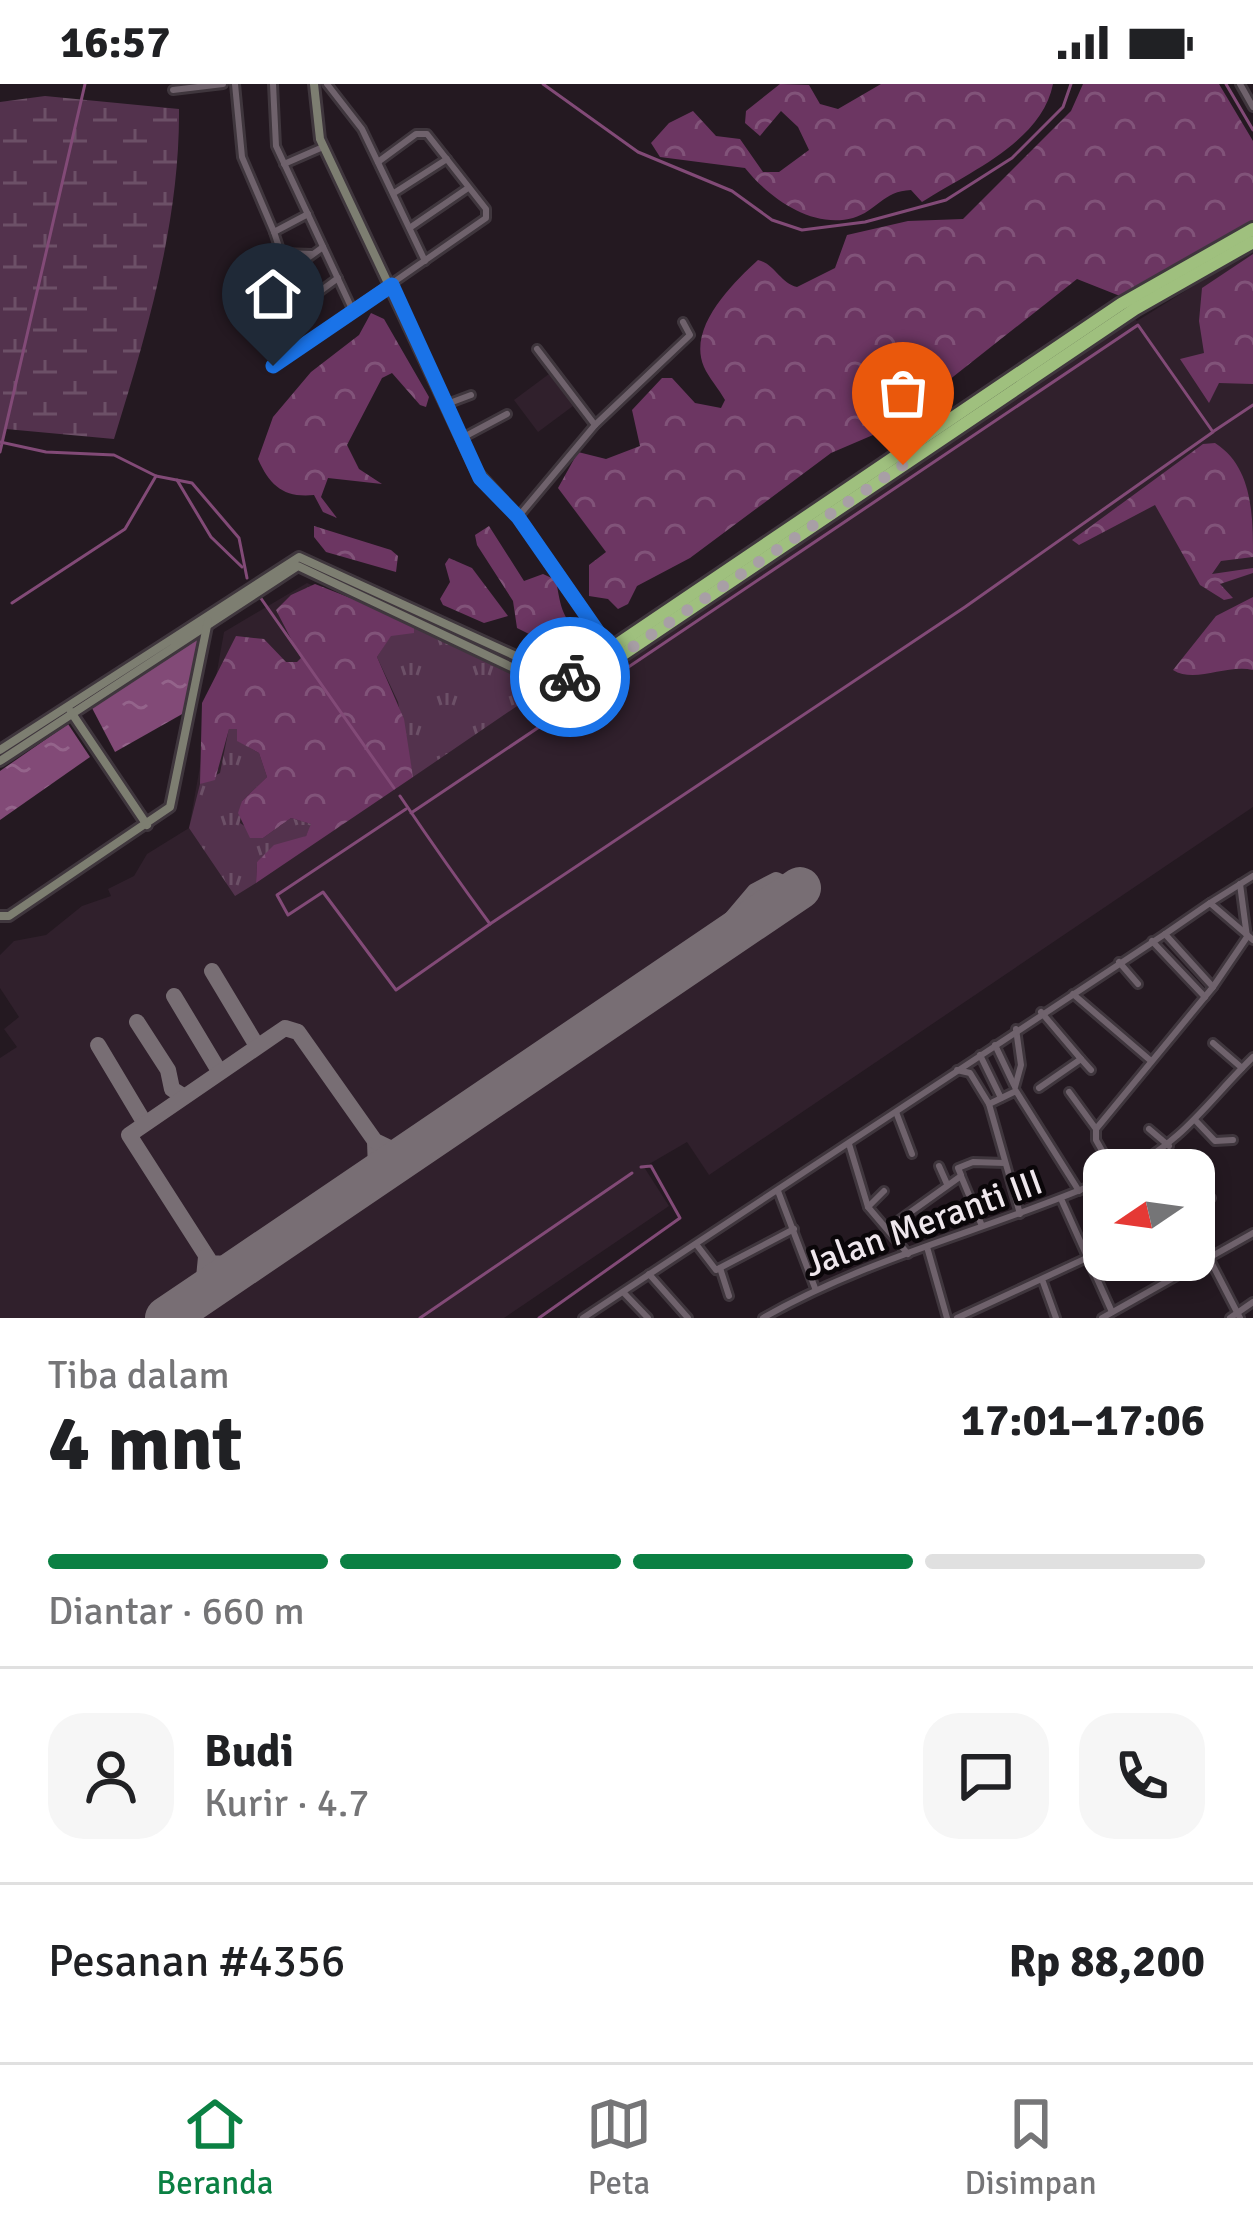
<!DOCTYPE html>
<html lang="id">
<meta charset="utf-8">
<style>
:root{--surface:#fff;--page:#f6f6f6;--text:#202124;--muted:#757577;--line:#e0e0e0;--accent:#0b8043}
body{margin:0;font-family:Signika,sans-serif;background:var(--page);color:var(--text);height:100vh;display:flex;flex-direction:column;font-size:45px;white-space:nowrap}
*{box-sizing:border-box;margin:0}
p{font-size:39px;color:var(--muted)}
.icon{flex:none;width:66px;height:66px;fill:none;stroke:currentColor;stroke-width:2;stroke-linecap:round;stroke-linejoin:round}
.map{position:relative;height:1234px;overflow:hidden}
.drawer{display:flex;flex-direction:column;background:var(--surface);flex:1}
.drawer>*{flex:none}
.needle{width:78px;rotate:257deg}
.tools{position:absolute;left:1083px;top:1065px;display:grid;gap:24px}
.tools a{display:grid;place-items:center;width:132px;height:132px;border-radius:24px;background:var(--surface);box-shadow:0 6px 18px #0003;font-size:60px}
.pin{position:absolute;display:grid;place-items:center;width:102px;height:102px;color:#fff;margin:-123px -51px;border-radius:50% 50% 50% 0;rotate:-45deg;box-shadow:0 0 12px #0007}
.pin .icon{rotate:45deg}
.courier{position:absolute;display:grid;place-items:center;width:120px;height:120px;margin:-60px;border:9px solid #1a73e8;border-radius:50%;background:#fff;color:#222;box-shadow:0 3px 15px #0007}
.head em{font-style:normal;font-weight:700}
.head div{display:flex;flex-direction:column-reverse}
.head{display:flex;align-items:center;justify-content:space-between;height:204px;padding:0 48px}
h1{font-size:78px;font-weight:700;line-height:90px}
.bar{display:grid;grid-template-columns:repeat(4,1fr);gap:18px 12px;align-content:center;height:144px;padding:0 48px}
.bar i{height:15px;border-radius:9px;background:var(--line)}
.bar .active{background:var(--accent)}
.bar p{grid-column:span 4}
.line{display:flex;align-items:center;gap:30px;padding:0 48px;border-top:3px solid var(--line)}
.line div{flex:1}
.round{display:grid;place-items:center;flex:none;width:126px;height:126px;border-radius:36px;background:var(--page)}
.status{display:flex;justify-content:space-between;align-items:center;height:84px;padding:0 60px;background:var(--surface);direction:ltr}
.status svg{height:33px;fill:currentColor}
.tab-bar{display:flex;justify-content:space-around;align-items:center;height:168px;border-top:3px solid var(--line);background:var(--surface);font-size:33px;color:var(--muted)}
.tab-bar a{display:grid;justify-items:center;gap:6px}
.tab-bar .active{color:var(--accent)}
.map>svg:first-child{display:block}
</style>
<div class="status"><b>16:57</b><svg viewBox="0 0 49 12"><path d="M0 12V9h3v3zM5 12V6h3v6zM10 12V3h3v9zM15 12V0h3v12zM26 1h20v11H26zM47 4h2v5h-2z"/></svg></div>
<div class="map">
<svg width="1253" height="1234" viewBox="0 0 1253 1234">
<defs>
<pattern id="grass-tufts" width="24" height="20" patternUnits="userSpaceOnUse" patternTransform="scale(3)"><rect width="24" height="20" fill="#53324d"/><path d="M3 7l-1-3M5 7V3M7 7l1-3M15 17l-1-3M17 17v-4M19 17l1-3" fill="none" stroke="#6c5067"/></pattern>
<pattern id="forest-crowns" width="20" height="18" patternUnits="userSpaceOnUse" patternTransform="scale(3)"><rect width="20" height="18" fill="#6c3662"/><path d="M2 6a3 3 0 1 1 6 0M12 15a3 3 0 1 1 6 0" fill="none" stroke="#815379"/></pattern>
<pattern id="wetland-marsh" width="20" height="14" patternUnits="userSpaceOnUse" patternTransform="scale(3)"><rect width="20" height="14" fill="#53324d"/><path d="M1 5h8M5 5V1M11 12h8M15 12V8" fill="none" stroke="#6c5067"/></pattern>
<pattern id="water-ripples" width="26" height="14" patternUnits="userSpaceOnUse" patternTransform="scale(3)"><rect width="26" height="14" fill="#824a77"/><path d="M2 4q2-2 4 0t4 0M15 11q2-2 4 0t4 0" fill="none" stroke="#94648b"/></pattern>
</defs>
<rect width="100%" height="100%" fill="#241921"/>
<g fill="#30202c">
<path d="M1253 165V723L709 1091 687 1058 644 1083 669 1122 504 1234H0V974L17 963 4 945 19 933 0 904V871L14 857 46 851 82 822 111 812 108 805 134 792 147 770 189 744 224 548 307 499 347 516 354 511 570 610 1131 232 1137 237Z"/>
<path d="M549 290 573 322 538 348 514 316Z"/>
</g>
<g fill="url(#grass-tufts)">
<path d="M414 539 542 605 413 693 398 618 377 573 391 551Z"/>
<path d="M229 644 237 645 238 657 259 669 267 693 242 717 240 739 263 754 291 734 312 740 306 752 257 778 256 799 235 812 189 744 200 700 220 689Z"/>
</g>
<g fill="url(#forest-crowns)">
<path d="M780 0 809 1 820 20 838 25 881 0H1053C1042 58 967 89 922 118L911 106C883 107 877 127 853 134 812 145 769 114 745 84L660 73 651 59 669 39 693 27 716 52 740 55 763 88H779L809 66 798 43 781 27 760 52 745 39 746 27Z"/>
<path d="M1083 0H1219L1253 57V138L1125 214 1077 195 887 345 831 369 690 474 637 502 628 520 618 525 608 515 589 512V481L606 468 558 404 578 368 606 375 640 362 632 326 662 294H672L695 319 721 324 725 316C719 305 709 294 704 283 687 244 732 200 758 176 775 180 780 199 797 203L835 184 847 151 908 137 963 135 1071 27Z"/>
<path d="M1253 170V300L1219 299 1209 319 1180 275 1204 269 1199 237 1202 204Z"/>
<path d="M371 229 384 235 429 313 426 323 420 321 392 289 382 294 347 361 359 385 382 400 328 394 321 413 337 434 323 428 314 411C284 414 270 402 258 375L273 333 311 288 359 251Z"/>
<path d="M1215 359C1253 383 1253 432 1253 473L1221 477 1212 490 1253 484V489L1220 500 1233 514 1224 516 1200 501 1155 421 1079 461 1072 456 1203 360Z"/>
<path d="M314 442 391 466 398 472 396 488 326 468 314 453Z"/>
<path d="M489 442 524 497 543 490 556 496C561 525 562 536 587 555L574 566H561L517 544 513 517 477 461 475 451Z"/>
<path d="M449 474 472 484 508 532 484 539 443 521 440 515 450 498 445 480Z"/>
<path d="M315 500 414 539V549L391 552 377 573 404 635 413 693 256 799 257 778 274 761 306 752 311 740 291 734 263 754H250L238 729 242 717 267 693 259 669 237 657V645H229L215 696 200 700 202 619 236 552 264 555 286 578H297L301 574 276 526 291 511Z"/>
<path d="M1253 513V586C1226 580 1195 600 1173 586L1216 532Z"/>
</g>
<path fill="url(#wetland-marsh)" d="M45 12 179 25C180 137 147 249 114 355L6 345 0 361V18Z"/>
<g fill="url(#water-ripples)">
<path d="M201 553 184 629 115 668 92 624Z"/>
<path d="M68 640 90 673 0 736V687Z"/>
</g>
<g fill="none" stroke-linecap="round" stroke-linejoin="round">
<g stroke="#824a77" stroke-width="3">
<path d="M543 0 638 68 732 107 772 136 802 146 865 138 946 116 1012 74 1063 23 1071 0"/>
<path d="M1226 0 1253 46"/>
<path d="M1214 347 1253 321"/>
<path d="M0 358 46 368 114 371 156 392 192 399 239 454 247 494"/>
<path d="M0 368 85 0"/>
<path d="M177 396 211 453 242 483"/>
<path d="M260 513 394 704"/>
<path d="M12 519 125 445 156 392"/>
<path d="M400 712C429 755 459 798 490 840L965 523 1213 348 1138 241 411 729"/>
<path d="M406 725 277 811 288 831 323 808 396 906 490 840"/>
<path d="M420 1234 632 1089"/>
<path d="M539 1234 680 1134 651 1082 641 1083"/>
</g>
<g stroke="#786e74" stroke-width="16">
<path d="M700 872 755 807 776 796 793 804 797 818 781 832 766 827"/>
<path d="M212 887 257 962"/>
<path d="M174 912 219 987"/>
<path d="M137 938 168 986 172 1005 183 1012"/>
<path d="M98 961 144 1038"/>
<path d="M362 1101 376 1086 375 1057"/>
<path d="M299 1144 240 1181 211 1179 129 1051 285 944 298 948 375 1057 400 1069 416 1064"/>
<path d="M165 1234 203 1204 206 1173"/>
</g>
<path stroke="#786e74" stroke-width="42" d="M166 1234 800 804"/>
<g stroke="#3f363d" stroke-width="12">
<g id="street">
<path d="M235 0 242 73 274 148 308 130"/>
<path d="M273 0 276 62 353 227"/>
<path d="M327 0 362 45 425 177"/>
<path d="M1240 0 1253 23"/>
<path d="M173 6 223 0"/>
<path d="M284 80 323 63"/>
<path d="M394 109 447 75"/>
<path d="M411 143 468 104"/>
<path d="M274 148 281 169 273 183 276 198"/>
<path d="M281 169 312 170"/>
<path d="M264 206 323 163"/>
<path d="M537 265 595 341"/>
<path d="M294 268 277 239 338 194"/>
<path d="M273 282 486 134V125L427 50H416L378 78"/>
<path d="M447 320 471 311"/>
<path d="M462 354 507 330"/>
<path d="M518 433 595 341 690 251 683 238"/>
<path d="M1210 819 1253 792"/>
<path d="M1152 857 1205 913"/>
<path d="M1119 878 1138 900"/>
<path d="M1213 903 1247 853 1240 800"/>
<path d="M1073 910 1151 977"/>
<path d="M1213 959 1242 984"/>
<path d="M995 961 1014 1001"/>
<path d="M980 971 1001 1014"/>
<path d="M1081 975 1091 986"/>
<path d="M957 986 970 989 989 1020"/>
<path d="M1015 1003 1021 981 1016 945"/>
<path d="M1039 1004 1081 975 1041 928"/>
<path d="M1069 1008 1096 1045"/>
<path d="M896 1028 912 1070"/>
<path d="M1196 1037 1215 1057 1233 1056"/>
<path d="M1149 1045 1169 1062"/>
<path d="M849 1060 868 1123 908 1170"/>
<path d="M939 1082 947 1100"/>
<path d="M1113 1086 1096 1056V1045L1213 903 1165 850 1210 819 1253 856"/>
<path d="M1126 1086C1182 1059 1210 1015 1253 973"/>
<path d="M961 1091 958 1084 973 1078 1005 1079"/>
<path d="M778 1107 815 1204"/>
<path d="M1062 1117 1112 1228"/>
<path d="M1194 1122 1211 1114"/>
<path d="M868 1123 884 1107"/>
<path d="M1020 1130 989 1020 1016 1007 1079 1107"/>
<path d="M898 1137 961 1092 982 1142"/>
<path d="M696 1160 716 1186 794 1145"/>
<path d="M927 1163 947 1234"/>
<path d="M1209 1174 1240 1234"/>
<path d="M720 1184 729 1212"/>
<path d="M649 1190 688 1234"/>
<path d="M1043 1198 1056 1234"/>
<path d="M623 1208 648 1234"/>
<path d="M583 1234 1165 850"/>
<path d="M763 1234C869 1173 992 1145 1104 1096"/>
<path d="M957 1234 1104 1166"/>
<path d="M1102 1234 1253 1149"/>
<path d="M1230 1234 1253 1218"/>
</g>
</g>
<g stroke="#3f363d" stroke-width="14">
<g id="secondary">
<path d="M314 0 320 55 477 388 518 433 609 564"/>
<path d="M71 628 147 741"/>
<path d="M0 666 299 473 566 595 556 604 298 482 0 677"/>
<path d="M0 832H9L170 723 208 537"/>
</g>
</g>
<g stroke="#3f363d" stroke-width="18">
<g id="highway">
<path d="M566 595 1121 220 1253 145"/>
<path d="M556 604H573L1135 225 1253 158"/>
</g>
</g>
<use href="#street" stroke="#6f626c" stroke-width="6"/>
<use href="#secondary" stroke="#7d7e71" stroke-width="8"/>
<use href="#highway" stroke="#9fc07e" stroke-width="12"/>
</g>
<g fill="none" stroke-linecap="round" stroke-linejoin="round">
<path stroke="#a89fa6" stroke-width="12" stroke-dasharray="0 21.6" d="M570 593 556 604H572L903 381"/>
<path stroke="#1a73e8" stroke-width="15" d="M273 282 392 201 480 394 518 433 609 564 570 593"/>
</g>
<g text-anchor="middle" stroke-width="9" stroke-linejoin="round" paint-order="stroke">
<g font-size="36" fill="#efe7ed" stroke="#0a0609">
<text transform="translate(923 1138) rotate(-20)" y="13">Jalan Meranti III</text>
</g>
</g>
</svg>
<div class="tools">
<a><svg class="needle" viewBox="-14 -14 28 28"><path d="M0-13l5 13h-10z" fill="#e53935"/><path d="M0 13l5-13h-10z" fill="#757577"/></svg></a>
</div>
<div class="pin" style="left:903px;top:381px;background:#ea580c"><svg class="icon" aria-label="bag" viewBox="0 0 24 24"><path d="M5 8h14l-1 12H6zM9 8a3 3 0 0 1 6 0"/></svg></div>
<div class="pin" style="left:273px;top:282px;background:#1f2937"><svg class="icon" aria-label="home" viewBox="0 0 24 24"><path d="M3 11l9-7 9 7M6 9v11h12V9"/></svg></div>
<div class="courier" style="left:570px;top:593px"><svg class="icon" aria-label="bike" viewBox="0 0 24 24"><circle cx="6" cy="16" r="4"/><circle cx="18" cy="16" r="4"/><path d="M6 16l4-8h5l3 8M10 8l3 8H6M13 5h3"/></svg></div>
</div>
<section class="drawer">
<div class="head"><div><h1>4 mnt</h1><p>Tiba dalam</p></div><em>17:01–17:06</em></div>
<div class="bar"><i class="active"></i><i class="active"></i><i class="active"></i><i></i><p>Diantar · 660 m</p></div>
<div class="line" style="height:216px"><a class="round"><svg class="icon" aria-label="person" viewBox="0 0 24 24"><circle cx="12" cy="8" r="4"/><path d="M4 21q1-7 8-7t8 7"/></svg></a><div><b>Budi</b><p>Kurir · 4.7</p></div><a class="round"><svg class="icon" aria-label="chat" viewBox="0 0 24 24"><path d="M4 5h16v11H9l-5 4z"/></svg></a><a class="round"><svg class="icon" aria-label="phone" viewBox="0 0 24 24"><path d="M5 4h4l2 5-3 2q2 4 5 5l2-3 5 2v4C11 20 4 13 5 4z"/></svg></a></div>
<div class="line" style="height:156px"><div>Pesanan #4356</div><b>Rp 88,200</b></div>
</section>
<nav class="tab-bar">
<a class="active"><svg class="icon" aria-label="home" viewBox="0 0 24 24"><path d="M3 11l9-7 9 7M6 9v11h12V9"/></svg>Beranda</a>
<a><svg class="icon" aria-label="map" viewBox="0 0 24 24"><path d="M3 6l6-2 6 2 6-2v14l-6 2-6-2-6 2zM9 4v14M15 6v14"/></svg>Peta</a>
<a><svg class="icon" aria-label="saved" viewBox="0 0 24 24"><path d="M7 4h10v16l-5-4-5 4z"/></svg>Disimpan</a>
</nav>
